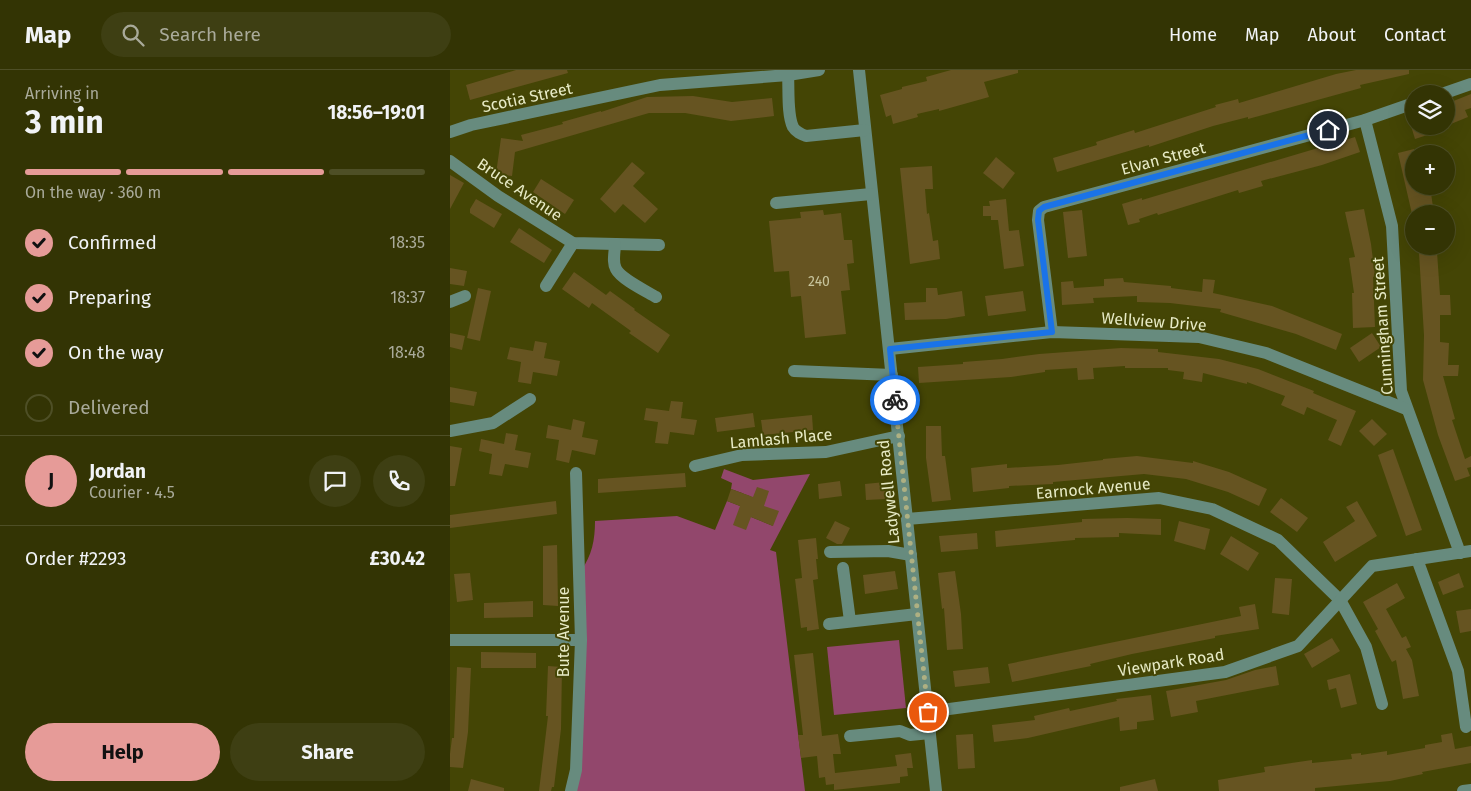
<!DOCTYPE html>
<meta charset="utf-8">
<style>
:root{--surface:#333404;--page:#3e3f13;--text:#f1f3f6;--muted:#a9aa9a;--line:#4e4f26;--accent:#e69b98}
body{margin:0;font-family:"Fira Sans",sans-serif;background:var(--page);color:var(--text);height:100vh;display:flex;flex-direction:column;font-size:19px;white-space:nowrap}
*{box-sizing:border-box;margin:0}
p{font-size:16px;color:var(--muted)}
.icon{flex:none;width:28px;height:28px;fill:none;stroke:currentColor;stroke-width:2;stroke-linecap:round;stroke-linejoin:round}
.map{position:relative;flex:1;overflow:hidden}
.details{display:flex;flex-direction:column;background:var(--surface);width:450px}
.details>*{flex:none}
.controls{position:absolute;left:955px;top:15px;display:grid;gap:10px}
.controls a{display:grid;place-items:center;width:50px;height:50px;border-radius:50%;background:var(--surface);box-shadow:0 5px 20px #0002,0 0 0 1px var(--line);font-size:25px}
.pin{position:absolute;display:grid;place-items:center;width:42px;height:42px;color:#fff;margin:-21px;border:2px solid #fff;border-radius:50%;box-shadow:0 1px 5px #0007}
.courier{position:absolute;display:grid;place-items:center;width:50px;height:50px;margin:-25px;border:4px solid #1a73e8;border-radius:50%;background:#fff;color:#222;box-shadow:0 1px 6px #0007}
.overview em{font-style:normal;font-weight:700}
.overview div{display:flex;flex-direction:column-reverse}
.overview{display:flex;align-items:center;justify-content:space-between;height:85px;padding:0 25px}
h1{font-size:32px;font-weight:700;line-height:38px}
.bar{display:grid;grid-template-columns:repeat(4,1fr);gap:8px 5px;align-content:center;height:60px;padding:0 25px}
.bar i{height:6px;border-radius:4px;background:var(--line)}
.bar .active{background:var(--accent)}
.bar p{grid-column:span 4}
.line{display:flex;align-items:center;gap:12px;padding:0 25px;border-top:1px solid var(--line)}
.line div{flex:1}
.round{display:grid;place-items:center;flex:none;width:52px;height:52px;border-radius:26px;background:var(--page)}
ol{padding:0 25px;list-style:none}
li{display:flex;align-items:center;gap:15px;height:55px}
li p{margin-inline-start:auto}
li .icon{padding:5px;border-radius:50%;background:var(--accent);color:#111;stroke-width:4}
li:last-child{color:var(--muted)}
li i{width:28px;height:28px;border:2px solid var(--line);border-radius:50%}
.primary-button{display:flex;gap:10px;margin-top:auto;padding:10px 25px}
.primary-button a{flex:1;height:58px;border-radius:30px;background:var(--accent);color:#111;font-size:20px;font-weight:700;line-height:58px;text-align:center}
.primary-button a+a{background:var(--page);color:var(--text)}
header{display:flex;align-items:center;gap:30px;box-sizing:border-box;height:70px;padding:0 25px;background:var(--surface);border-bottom:1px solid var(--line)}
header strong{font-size:24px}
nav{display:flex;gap:28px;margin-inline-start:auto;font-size:18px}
.search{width:350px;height:45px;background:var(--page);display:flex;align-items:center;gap:12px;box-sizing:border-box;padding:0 18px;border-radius:28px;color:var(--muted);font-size:19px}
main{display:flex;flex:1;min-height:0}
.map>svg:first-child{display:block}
</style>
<header>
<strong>Map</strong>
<div class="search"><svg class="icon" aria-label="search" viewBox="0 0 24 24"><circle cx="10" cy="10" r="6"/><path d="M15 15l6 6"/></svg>Search here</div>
<nav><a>Home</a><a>Map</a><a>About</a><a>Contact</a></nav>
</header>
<main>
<section class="details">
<div class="overview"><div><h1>3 min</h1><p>Arriving in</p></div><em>18:56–19:01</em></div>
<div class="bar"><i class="active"></i><i class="active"></i><i class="active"></i><i></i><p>On the way · 360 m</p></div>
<ol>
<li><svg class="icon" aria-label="check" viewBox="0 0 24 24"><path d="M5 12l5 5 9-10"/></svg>Confirmed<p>18:35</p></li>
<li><svg class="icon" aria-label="check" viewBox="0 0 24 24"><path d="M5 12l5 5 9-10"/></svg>Preparing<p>18:37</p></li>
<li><svg class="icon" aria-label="check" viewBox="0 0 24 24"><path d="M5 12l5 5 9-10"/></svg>On the way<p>18:48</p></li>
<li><i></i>Delivered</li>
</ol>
<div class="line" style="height:90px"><b class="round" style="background:var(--accent);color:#111">J</b><div><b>Jordan</b><p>Courier · 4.5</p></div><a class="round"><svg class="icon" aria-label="chat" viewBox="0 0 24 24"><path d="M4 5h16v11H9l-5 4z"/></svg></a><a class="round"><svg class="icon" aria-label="phone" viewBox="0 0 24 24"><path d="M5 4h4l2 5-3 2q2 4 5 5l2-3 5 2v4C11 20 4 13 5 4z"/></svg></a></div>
<div class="line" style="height:65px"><div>Order #2293</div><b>£30.42</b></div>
<div class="primary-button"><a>Help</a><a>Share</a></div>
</section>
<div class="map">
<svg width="1021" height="721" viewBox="0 0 1021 721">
<rect width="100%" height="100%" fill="#444505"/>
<g fill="#92476c">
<path d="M274 399 303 410 360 404 320 480 326 482 355 721H125L131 501C142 485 145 470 145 451L227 446 265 460 277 431 290 436 301 447 323 456C310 429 309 429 281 419L282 413 271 408Z"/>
<path d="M449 570 456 638 384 645 377 577Z"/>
</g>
<g fill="#665421">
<path d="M66 0H117L118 3 20 30 16 15Z"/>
<path d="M501 0H568V3L534 12 539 27 489 41V39L467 44 468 47 443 54 441 45 436 47 430 25 452 19V17L477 11 476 7Z"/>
<path d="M906 0H959V4L910 15 911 18 798 49V47L763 56 699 77V75L607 102 603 88 647 75 646 72 684 60 685 63 766 37 765 35 788 29 789 33 886 4Z"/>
<path d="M1021 24V38L1015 40 1018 47 996 56V34Z"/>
<path d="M243 26 282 32 322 28 324 46 281 51 235 43H199L65 82 62 106 46 104 51 68 73 71 71 65 113 54 112 52 151 41V42L197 27Z"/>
<path d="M961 56H999V58L965 69Z"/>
<path d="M905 67 910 82 872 95 811 111 813 116 789 123 788 120 708 145 707 143 689 149 690 152 678 155 672 134 692 128V130Z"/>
<path d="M964 79V116H980L984 144H962L948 83Z"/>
<path d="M546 87 565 103 553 119 533 103Z"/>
<path d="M182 92 195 103 183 116 208 139 195 153 173 134 165 143 150 129Z"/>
<path d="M482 96 483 119H475L477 144 479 143 483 171 488 170 490 189 460 194 450 98Z"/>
<path d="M0 105 14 113 0 139Z"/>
<path d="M91 109 124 130 115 144 83 122Z"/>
<path d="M26 129 52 144 44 158 20 143V139Z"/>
<path d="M556 129 559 161 569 160 574 196 554 199 548 150H541V146H533V136H540L539 131Z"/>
<path d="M914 139 921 174 925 206 923 207 925 257 903 258 902 223H904L899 188 905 187 895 142Z"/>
<path d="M373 140 374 145 391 143 394 170H402L404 193 397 194 400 220 391 221 396 264 355 268 351 226 341 227 339 201 324 202 319 151 351 148 350 142Z"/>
<path d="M632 140 637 186 618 188 613 142Z"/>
<path d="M69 158 102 180 94 193 60 172Z"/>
<path d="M987 182 990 225H1000L1001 245H990V272L999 273 998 295H1009L1008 306H993L1005 349 1002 350 1015 389 1021 386V397L1017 398 1020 406 1005 411 988 365 973 310 974 265 969 183Z"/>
<path d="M0 198 17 201 14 216 0 214Z"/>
<path d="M124 202 156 225 160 221 185 239 184 240 220 265 208 283 179 263 181 261 142 233 139 238 112 219Z"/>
<path d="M673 208 674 212 721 216V218L752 222 753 209 765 210 763 223 822 236 892 264 886 280 846 264 770 242 771 239 720 233 687 232V226L643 228 644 233 612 235 611 212 623 211 624 218 654 216V209Z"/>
<path d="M28 218 41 221 30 271 17 268Z"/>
<path d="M476 218H487L488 225 512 221 515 246 496 249 455 250 454 233 476 232Z"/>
<path d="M573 221 576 241 538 246 535 226Z"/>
<path d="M0 263 15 266 12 280 0 277Z"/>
<path d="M922 263 931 277 909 292 900 278Z"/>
<path d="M85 271 97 273 94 288 110 291 107 306 83 302 81 314 68 312 71 292 57 289 60 277 83 281Z"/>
<path d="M671 278 708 279V282L769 289 808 299 864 321 863 323 906 341 891 376 878 370 887 350 857 337 854 345 831 335 835 326 797 312V314L753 303 752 312 733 309 734 302 718 300V298H675V296L643 298 644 309 628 310 627 298 595 300V302L561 307 469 313 468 297 513 294V292L552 289 589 284Z"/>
<path d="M0 317 27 322 24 336 0 332Z"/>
<path d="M221 331 233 332 231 348 247 350 244 365 220 362 218 374 205 373 208 352 194 350 196 338 219 341Z"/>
<path d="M303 343 305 357 267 362 265 348Z"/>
<path d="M362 345 363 360 313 365 311 350Z"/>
<path d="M123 349 135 352 132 367 148 370 145 385 122 380 119 393 106 390 109 370 96 368 98 355 121 360Z"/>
<path d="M922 349 937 364 924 376 909 361Z"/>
<path d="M476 356H491L492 386H495L501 430 482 432 476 388Z"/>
<path d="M56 363 68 365 65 380 81 383 78 398 55 394 52 406 39 404 42 384 29 381 31 369 54 374Z"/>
<path d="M0 376 12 378 5 416H0Z"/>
<path d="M943 379 972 460 956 466 928 385Z"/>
<path d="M687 386 743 393V391L779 402 817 419 809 436 778 422 736 409 694 404 603 412V414L559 416V418L523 422 521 398 557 394V398L608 395 653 390V389Z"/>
<path d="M235 403 236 417 148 423V409Z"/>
<path d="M390 411 392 426 369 429 368 414Z"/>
<path d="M435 412 436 429 416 430 415 414Z"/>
<path d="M307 417 319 421 314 436 329 441 323 456 301 447 296 460 283 455 290 436 277 431 281 419 303 427Z"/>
<path d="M831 428 858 448 847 462 820 442Z"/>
<path d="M106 431 107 444 0 458V445Z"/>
<path d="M907 431 927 466 885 492 873 472 905 451 896 437Z"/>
<path d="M677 448 711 449V465L669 463V467L625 468V470L546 477 545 461 632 452V449Z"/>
<path d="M385 451 400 458 392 474H387L376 468Z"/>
<path d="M729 451 760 459 755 480 724 471Z"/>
<path d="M527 463 528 479 491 482 489 466Z"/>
<path d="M781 466 809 483 798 501 770 484Z"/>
<path d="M366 468 368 489H366L368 509 363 510 369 559 357 561V557L351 558 345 509 352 508 348 470Z"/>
<path d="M107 475 108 536 93 535V476Z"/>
<path d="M445 501 448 519 415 524 413 505Z"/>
<path d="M505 501 511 544 513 579 497 580 494 538 492 539 488 503Z"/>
<path d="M20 503 23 530 7 532 4 504Z"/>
<path d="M1009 503 1014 517 993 525 988 512Z"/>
<path d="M825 508 842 509 839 545 822 543Z"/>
<path d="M947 513 955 528 936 539 952 568 956 566 961 577 956 579 962 590 969 626 953 629 946 590 942 592 925 561 928 559 913 532Z"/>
<path d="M83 531V547L34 548V533Z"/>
<path d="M805 534 809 559 765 566V568L682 584 640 594 641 596 562 612 558 594 791 546 789 537Z"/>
<path d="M1021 539V561L1010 563 1006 541Z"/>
<path d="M882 568 890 581 862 598 854 584Z"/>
<path d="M31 582 86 583V598H31Z"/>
<path d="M363 583 372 666 388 664 391 684H383L385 703 447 696 445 685 461 683 463 698H457L458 706 450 707V713L384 720V714L376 715 375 707 369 708 367 686 351 688 348 665H353L344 585Z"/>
<path d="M98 596 112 597 111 659 104 717H102L101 721H89L98 646H96Z"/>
<path d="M826 596 829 615 746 631 748 642 721 647 716 621 776 610 805 600Z"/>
<path d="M7 597 21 598 18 662 13 698 0 697V684L2 668H4Z"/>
<path d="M538 597 540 613 505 617 503 601Z"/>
<path d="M900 604 907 634 891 638 886 618 879 620 877 610Z"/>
<path d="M701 625 704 650 687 652V659L670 661 669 647 578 668 544 672 542 655 585 650 584 646 619 638 620 641 667 631 666 629Z"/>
<path d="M1002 663 1005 679 1021 676V693L972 702 973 704 940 711 865 718V721H769L768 710 815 702 814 697 862 690V693L902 689 901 684 911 683V685L937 681V685L975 678V675L992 672 991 665Z"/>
<path d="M523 664 525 698 508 699 506 665Z"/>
<path d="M21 709 54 718V721H18Z"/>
<path d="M705 709 708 721H670V717Z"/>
</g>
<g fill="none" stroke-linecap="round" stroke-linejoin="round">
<g stroke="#678b7e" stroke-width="12">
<path d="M409 0 486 721"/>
<path d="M338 5C339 19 337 45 343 57 346 62 351 64 356 66L415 60"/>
<path d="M992 24 1021 14"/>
<path d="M915 50 942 156 951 321 1010 483"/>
<path d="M0 62 21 55 210 15 338 5 369 0"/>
<path d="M0 91 48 126 123 173 209 175"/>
<path d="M326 133 421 124"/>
<path d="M165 174C165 182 162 192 166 199 171 209 196 221 206 227"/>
<path d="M96 216 123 173"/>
<path d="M0 232 15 226"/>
<path d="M602 262 588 150 589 141 594 137 915 50 964 33"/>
<path d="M440 279 602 262 749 267 816 283 956 339"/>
<path d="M344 301 442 305"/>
<path d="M0 361 43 353 80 329"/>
<path d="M245 396 292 385 376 382 449 366"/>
<path d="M457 449 709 428 762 439 828 470 890 530 916 577 932 634"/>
<path d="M380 482 438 481 461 485"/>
<path d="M967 489 1008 601 1016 657"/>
<path d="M393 498 400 551"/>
<path d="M379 554 467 544"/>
<path d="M0 570H131"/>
<path d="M477 642 775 602 848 576 922 496 1021 481"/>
<path d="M400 666 450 661 460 665 480 663"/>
<path d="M121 721 126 700 131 570 126 403"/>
<path d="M1013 721 1021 720"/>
</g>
</g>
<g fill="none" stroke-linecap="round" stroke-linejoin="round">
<path stroke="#aeb082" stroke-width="5" stroke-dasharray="0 9" d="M445 330 478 642"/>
<path stroke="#1a73e8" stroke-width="6" d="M445 330 440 279 602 262 588 150 589 141 594 137 878 60"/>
</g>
<g text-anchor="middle" stroke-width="4" stroke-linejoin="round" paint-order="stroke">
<g font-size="14" fill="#c7c49c">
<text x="369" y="216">240</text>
</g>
<g font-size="16" fill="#e7eac5" stroke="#444505">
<text transform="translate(77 27) rotate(-12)" y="6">Scotia Street</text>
<text transform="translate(713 88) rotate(-15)" y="6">Elvan Street</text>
<text transform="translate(70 119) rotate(34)" y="6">Bruce Avenue</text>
<text transform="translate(704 251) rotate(4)" y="6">Wellview Drive</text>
<text transform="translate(932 256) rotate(-94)" y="6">Cunningham Street</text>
<text transform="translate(331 368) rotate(-5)" y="6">Lamlash Place</text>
<text transform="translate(643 418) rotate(-5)" y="6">Earnock Avenue</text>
<text transform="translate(438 422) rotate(-96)" y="6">Ladywell Road</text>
<text transform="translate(113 562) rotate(-90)" y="6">Bute Avenue</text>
<text transform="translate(721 592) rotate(-9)" y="6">Viewpark Road</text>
</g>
</g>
</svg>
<div class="controls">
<a><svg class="icon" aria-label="layers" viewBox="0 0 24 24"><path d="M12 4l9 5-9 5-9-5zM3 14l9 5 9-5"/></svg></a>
<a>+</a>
<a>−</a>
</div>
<div class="pin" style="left:478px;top:642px;background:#ea580c"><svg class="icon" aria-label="bag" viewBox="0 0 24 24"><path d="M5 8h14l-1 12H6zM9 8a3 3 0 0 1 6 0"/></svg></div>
<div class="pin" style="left:878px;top:60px;background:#1f2937"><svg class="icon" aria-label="home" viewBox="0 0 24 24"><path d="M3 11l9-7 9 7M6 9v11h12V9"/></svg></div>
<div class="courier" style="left:445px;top:330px"><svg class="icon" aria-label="bike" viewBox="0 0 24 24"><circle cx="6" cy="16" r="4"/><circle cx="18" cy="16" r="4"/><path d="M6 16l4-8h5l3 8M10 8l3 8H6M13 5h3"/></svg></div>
</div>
</main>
